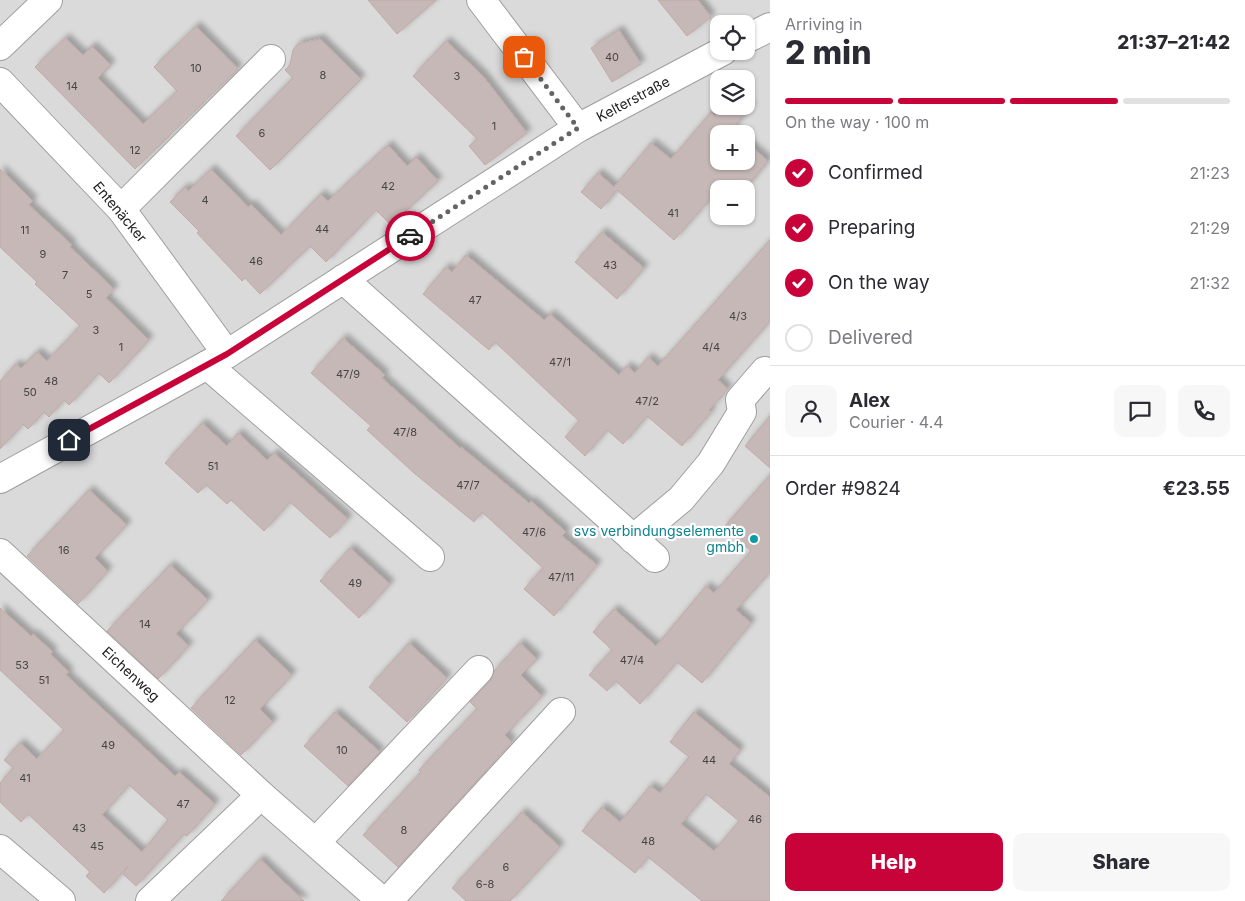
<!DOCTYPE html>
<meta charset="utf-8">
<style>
:root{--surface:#fff;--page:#f7f7f7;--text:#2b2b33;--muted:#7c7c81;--line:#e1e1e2;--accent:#c80339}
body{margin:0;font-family:Inter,sans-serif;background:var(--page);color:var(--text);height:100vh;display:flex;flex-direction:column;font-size:19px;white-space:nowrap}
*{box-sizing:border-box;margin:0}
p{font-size:16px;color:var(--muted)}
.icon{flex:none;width:28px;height:28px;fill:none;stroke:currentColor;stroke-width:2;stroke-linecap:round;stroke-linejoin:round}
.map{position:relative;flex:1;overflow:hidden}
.drawer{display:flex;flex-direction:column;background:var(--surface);width:475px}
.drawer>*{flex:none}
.tools{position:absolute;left:710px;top:15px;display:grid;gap:10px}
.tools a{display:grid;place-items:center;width:45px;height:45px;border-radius:10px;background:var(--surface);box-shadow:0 1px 4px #0004;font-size:25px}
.pin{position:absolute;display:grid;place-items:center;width:42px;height:42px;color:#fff;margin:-21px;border-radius:10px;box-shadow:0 2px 8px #0006}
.courier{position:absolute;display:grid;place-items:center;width:50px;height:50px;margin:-25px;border:4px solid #c80339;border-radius:50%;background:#fff;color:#222;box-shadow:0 1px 6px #0007}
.summary em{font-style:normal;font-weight:800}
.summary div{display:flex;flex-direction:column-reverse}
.summary{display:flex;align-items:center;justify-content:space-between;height:85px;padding:0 15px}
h1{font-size:32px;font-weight:800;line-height:38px}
.bar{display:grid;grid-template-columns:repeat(4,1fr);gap:8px 5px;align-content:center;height:60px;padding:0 15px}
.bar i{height:6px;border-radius:4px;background:var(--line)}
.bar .current{background:var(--accent)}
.bar p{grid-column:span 4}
.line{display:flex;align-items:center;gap:12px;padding:0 15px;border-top:1px solid var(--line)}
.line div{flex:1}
.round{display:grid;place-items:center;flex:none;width:52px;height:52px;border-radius:10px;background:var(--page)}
ol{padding:0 15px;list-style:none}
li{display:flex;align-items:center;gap:15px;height:55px}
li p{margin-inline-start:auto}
li .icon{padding:5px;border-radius:50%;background:var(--accent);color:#fff;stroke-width:4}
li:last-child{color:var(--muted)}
li i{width:28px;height:28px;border:2px solid var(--line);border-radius:50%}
.primary-button{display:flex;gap:10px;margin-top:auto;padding:10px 15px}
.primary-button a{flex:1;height:58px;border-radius:10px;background:var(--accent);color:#fff;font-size:20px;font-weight:800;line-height:58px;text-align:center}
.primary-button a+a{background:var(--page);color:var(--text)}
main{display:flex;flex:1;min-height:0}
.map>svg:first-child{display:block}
</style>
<main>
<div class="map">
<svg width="770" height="901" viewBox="0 0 770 901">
<defs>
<filter id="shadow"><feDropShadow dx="4.5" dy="-4.5" stdDeviation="2.5" flood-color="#0004"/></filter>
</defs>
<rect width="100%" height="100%" fill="#eee8e3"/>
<path fill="#dbdada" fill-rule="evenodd" d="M0 0H770V901H0ZM719 24H746V51H719ZM719 79H746V106H719ZM719 134H746V161H719ZM719 189H746V216H719Z"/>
<g fill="#c6b8b7" stroke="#c0aaa6" fill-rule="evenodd" filter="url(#shadow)">
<path d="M368 0H436L397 34Z"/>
<path d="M658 0H698L711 17 687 36Z"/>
<path d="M196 26 238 69 135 169 35 67 65 38 83 55 92 46 111 65 98 78 143 124 177 91 154 67Z"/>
<path d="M619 30 641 64 612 82 591 48Z"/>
<path d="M320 39 361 79 270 170 236 136 293 78 285 70 290 65 293 50 298 44Z"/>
<path d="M446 41 483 76 527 133 485 165 469 146 477 139 413 76Z"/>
<path d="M723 106H751L732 130 736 134H719V161H746V142L768 161 745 189H719L674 240 617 190 601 209 581 192 598 173 614 187 651 143 671 159 711 112 715 116Z"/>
<path d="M388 145 407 166 416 157 438 181 391 225 376 210 326 262 310 246 260 294 245 278 242 281 197 233 199 231 170 202 185 187 188 191 211 169 248 207 251 204 281 235 321 194 328 201Z"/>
<path d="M0 169 33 201 29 205 72 245 70 247 114 289 106 298 149 340 109 383 99 373 69 405 64 400 49 417 44 412 28 429 23 424 0 449V381L16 364 21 368 37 352 47 361 80 326 35 284 37 282 0 247Z"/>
<path d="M602 232 644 268 617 299 575 262Z"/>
<path d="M770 240V321L718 380 728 389 709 410 711 412 682 446 647 416 623 444 607 430 585 456 565 437 579 421 495 342 489 350 423 294 446 267 452 272 466 255 544 320 550 314 619 375 627 366 635 373 648 357 658 366Z"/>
<path d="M343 338 385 375 382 378 460 448 461 447 529 503 531 501 566 532 562 536 597 565 554 616 524 589 543 568 482 512 474 522 414 473 367 430 371 426 311 373Z"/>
<path d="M770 416V468L745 446Z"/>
<path d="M202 423 227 446 238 433 267 460 274 453 348 519 330 538 290 502 264 531 231 500 227 504 206 485 198 493 165 463Z"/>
<path d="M770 475V572L736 610 751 623 702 683 677 662 640 704 616 681 607 691 589 675 612 650 593 632 614 609 656 646 706 586 714 593 751 551 724 527Z"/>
<path d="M89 490 127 525 95 558 108 571 78 604 27 556Z"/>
<path d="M350 548 390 584 359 618 320 581Z"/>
<path d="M170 565 208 600 176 634 189 646 158 679 107 631Z"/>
<path d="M0 608 31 636 33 634 53 652 50 654 69 672 66 675 175 776 179 772 215 804 187 836 184 834 136 886 123 874 128 866 104 893 86 876 90 872 28 814 21 822 0 802V783L13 768 4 760 20 743 37 759 64 730 0 670ZM129 785 168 820 142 852 102 815Z"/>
<path d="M255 640 292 675 260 709 273 722 241 755 191 708Z"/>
<path d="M409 643 447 678 407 722 369 687Z"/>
<path d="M520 643 537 659 521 675 542 696 505 735 512 742 398 867 363 835 421 772 419 770 477 709 470 702 490 681 494 671Z"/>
<path d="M335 712 380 752 348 786 304 746Z"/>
<path d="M694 712 740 750 729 764 770 797V901H702L648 857 635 873 582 831 602 807 620 822 650 786 660 793 689 757 670 742ZM706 794 739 821 714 851 681 824Z"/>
<path d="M522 812 560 847 510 901H466L452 888Z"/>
<path d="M260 859 286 884 304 901H221Z"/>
</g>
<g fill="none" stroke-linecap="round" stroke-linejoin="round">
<g stroke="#9e9e9e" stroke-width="30">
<g id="minor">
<path d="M481 0 578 128"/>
<path d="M746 39 770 27"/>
<path d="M0 46 48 0"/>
<path d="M0 82 121 209 227 354"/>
<path d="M121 209 271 59"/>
<path d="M343 279 655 558"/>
<path d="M207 365 430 557"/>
<path d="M0 479 227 354 578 128 723 51"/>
<path d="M633 539 681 499 711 463 742 412 740 400 765 371"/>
<path d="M0 553 261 795 382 901"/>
<path d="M316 842 479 670"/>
<path d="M0 849 61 901"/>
<path d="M150 901 261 795"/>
<path d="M388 901 561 712"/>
</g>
</g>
<use href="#minor" stroke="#fff" stroke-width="28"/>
</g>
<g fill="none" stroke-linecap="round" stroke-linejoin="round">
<path stroke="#666462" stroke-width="5" stroke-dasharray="0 9" d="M410 236 578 128 524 57"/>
<path stroke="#c80339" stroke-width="6" d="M69 440 227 354 410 236"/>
</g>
<circle fill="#0f9aa8" stroke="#fff" stroke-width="2" cx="754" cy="539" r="5"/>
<g text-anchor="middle" stroke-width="4.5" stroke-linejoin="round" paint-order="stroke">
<g font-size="11" fill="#474444">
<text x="612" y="61">40</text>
<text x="196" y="72">10</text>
<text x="323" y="79">8</text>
<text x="457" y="80">3</text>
<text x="72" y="90">14</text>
<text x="494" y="130">1</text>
<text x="262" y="137">6</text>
<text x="135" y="154">12</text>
<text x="388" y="190">42</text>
<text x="205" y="204">4</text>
<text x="673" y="217">41</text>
<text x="322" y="233">44</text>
<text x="25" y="234">11</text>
<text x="43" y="258">9</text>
<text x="256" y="265">46</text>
<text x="610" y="269">43</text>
<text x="65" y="279">7</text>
<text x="89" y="298">5</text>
<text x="475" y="304">47</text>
<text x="738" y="320">4/3</text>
<text x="96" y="334">3</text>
<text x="121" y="351">1</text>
<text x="711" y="351">4/4</text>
<text x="560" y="366">47/1</text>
<text x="348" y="378">47/9</text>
<text x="51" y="385">48</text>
<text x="30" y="396">50</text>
<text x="647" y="405">47/2</text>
<text x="405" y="436">47/8</text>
<text x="213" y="470">51</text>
<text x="468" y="489">47/7</text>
<text x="534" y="536">47/6</text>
<text x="64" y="554">16</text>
<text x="561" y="581">47/11</text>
<text x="355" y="587">49</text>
<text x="145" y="628">14</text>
<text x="632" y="664">47/4</text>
<text x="22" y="669">53</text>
<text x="44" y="684">51</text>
<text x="230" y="704">12</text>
<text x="108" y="749">49</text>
<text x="342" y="754">10</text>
<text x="709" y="764">44</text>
<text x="25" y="782">41</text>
<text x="183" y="808">47</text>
<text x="755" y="823">46</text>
<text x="79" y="832">43</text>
<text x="404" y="834">8</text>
<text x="648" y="845">48</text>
<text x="97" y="850">45</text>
<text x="506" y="871">6</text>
<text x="485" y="888">6-8</text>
</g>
<g font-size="14" fill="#1d1d1d" stroke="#fff">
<text transform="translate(633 99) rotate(-28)" y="5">Kelterstraße</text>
<text transform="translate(120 212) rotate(50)" y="5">Entenäcker</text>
<text transform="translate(131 674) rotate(43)" y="5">Eichenweg</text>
</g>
<g font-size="14" fill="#0d838f" stroke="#fff" text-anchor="end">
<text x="744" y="536">svs verbindungselemente<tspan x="744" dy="16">gmbh</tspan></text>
</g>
</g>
</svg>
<div class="tools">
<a><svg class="icon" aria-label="locate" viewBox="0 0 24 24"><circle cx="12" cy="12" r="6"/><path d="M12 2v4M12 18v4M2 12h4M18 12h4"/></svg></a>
<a><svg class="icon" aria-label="layers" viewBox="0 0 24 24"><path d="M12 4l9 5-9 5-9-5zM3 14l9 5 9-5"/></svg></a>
<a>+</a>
<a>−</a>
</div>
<div class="pin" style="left:524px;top:57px;background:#ea580c"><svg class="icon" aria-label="bag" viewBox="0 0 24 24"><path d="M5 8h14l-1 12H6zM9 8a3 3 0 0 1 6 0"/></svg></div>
<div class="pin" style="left:69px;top:440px;background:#1f2937"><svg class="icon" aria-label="home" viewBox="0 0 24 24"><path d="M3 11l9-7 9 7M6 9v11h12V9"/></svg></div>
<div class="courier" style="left:410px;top:236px"><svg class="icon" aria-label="car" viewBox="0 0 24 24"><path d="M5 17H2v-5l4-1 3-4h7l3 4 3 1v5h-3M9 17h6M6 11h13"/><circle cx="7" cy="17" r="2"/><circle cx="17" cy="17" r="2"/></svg></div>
</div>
<section class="drawer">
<div class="summary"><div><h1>2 min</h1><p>Arriving in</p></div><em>21:37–21:42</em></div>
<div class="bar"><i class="current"></i><i class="current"></i><i class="current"></i><i></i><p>On the way · 100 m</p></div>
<ol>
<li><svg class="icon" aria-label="check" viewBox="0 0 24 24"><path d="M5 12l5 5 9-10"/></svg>Confirmed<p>21:23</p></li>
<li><svg class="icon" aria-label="check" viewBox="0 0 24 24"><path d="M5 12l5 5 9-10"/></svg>Preparing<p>21:29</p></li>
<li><svg class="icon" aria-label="check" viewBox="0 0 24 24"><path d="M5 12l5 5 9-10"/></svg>On the way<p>21:32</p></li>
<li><i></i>Delivered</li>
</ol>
<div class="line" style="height:90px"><a class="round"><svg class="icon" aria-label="person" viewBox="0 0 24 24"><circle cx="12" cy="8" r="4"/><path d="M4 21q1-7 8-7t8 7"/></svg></a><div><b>Alex</b><p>Courier · 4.4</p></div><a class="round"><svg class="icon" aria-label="chat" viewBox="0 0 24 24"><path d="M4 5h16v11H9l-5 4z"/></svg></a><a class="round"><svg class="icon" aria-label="phone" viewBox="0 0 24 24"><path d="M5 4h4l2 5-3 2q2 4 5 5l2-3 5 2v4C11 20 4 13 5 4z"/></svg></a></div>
<div class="line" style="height:65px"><div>Order #9824</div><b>€23.55</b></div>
<div class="primary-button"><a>Help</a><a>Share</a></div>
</section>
</main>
